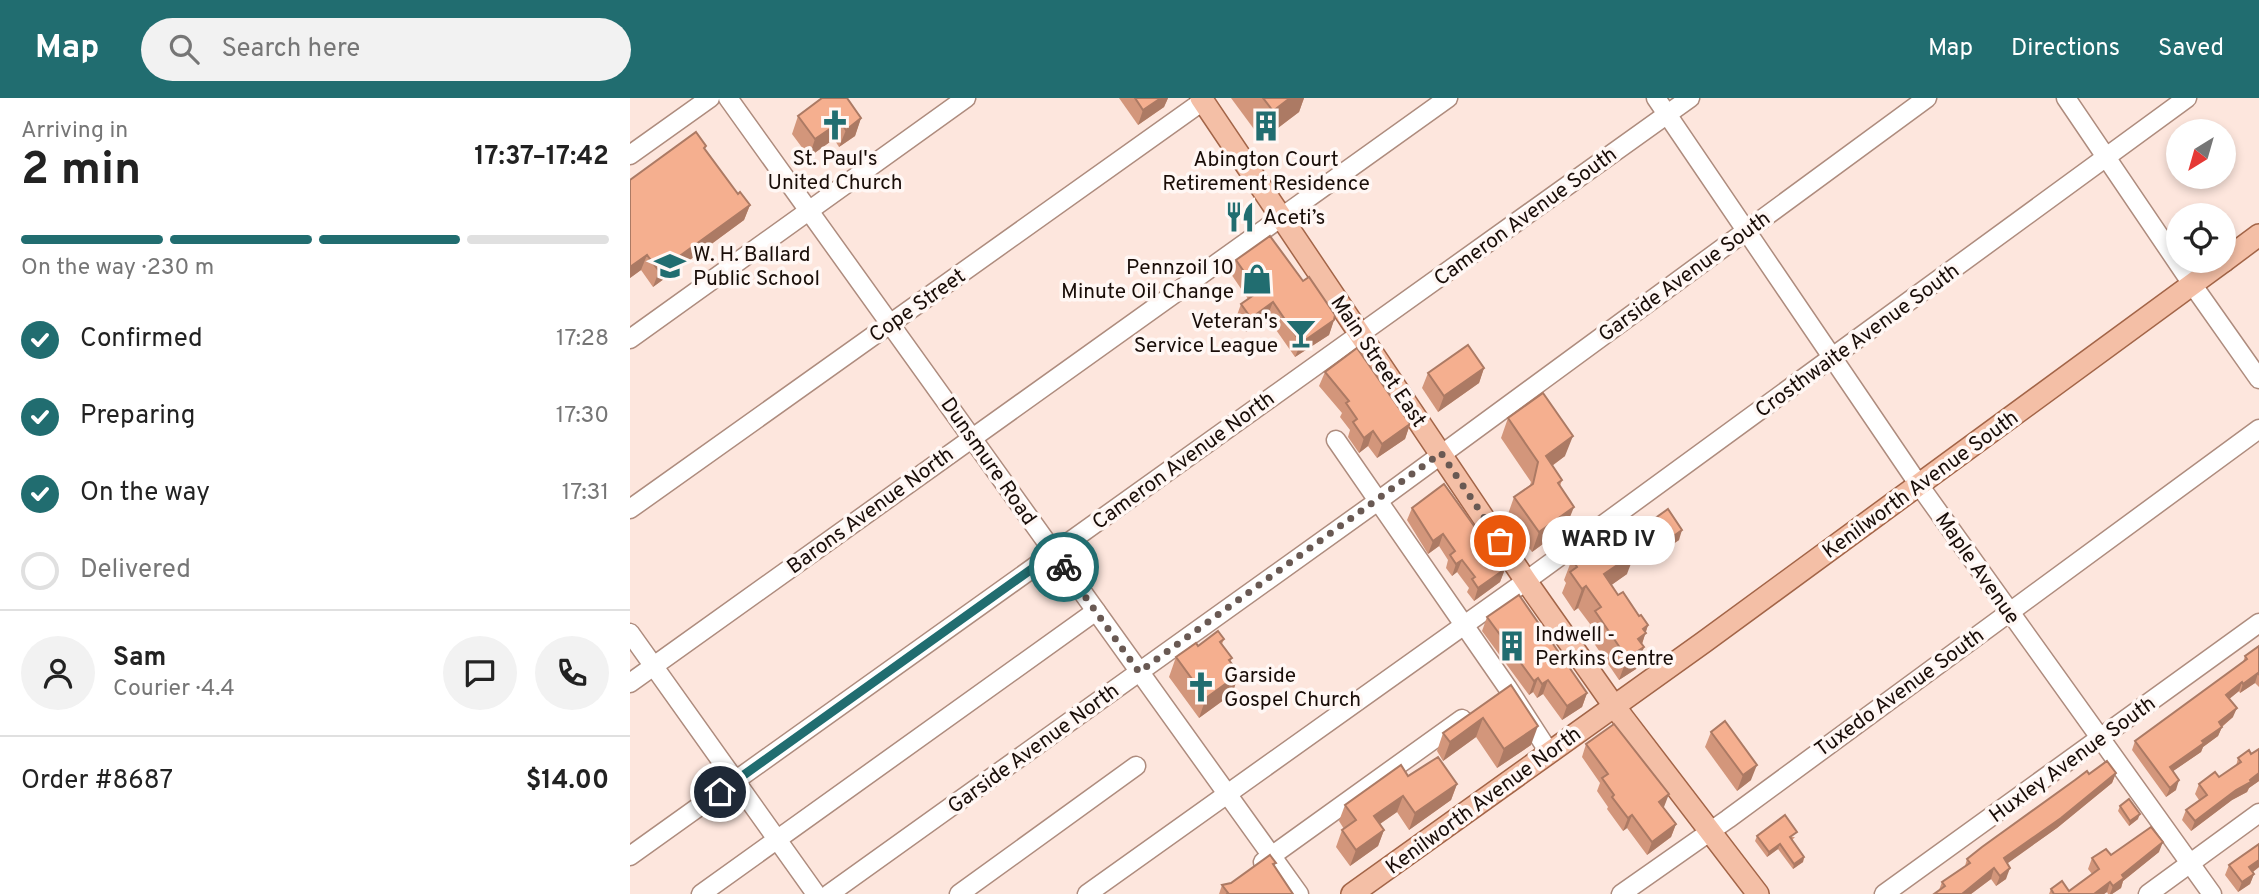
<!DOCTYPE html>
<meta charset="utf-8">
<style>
:root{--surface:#fff;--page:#f2f2f2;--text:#222;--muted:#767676;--line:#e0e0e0;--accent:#216d70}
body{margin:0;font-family:Overpass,sans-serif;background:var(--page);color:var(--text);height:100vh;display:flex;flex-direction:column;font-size:26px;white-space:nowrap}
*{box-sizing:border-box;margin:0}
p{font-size:23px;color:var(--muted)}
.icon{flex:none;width:38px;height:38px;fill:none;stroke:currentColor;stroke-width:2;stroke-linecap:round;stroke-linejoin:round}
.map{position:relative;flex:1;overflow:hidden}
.sheet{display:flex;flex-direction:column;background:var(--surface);width:630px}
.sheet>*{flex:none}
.needle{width:46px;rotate:217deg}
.controls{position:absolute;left:1536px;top:21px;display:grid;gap:14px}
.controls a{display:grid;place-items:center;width:70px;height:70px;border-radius:50%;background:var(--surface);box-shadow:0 4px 10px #0003;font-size:35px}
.pin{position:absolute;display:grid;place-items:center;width:60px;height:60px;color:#fff;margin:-30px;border:4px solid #fff;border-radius:50%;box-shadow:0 2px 7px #0007}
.courier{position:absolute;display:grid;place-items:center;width:70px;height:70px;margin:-35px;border:5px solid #216d70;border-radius:50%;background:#fff;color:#222;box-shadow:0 2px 9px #0007}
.bubble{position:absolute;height:49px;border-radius:24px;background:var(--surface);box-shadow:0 4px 10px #0003;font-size:23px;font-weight:700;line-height:49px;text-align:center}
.summary em{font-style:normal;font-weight:700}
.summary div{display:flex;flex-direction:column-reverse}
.summary{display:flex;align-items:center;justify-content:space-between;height:119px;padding:0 21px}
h1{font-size:46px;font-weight:700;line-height:52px}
.bar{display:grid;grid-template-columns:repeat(4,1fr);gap:10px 7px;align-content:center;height:84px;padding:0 21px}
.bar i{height:9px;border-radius:5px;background:var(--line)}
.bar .current{background:var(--accent)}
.bar p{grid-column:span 4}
.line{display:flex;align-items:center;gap:18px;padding:0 21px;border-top:2px solid var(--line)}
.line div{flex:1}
.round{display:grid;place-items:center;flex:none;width:74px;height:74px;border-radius:37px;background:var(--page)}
ol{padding:0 21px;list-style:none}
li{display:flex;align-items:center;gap:21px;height:77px}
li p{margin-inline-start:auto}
li .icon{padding:7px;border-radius:50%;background:var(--accent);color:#fff;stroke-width:4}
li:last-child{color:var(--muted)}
li i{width:38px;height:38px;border:4px solid var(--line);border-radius:50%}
header{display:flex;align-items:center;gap:42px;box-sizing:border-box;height:98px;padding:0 35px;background:var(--accent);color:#fff}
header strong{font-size:33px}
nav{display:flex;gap:38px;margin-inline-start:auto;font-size:24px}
.search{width:490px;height:63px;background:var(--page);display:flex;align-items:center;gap:18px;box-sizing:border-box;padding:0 24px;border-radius:38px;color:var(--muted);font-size:26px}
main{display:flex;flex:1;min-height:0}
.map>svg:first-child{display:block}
</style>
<header>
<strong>Map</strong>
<div class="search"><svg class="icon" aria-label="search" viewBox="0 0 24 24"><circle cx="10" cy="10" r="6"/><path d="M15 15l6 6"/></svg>Search here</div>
<nav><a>Map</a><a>Directions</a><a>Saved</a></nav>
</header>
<main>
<section class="sheet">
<div class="summary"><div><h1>2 min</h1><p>Arriving in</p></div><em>17:37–17:42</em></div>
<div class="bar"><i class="current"></i><i class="current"></i><i class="current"></i><i></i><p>On the way · 230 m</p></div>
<ol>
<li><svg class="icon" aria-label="check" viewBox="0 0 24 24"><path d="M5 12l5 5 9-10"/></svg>Confirmed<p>17:28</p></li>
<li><svg class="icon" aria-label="check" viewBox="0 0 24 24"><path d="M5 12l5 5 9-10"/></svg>Preparing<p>17:30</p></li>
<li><svg class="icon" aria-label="check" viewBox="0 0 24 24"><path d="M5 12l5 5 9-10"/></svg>On the way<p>17:31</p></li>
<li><i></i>Delivered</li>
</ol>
<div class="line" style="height:126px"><a class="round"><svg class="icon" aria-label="person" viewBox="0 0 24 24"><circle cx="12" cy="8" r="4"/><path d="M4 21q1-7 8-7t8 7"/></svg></a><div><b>Sam</b><p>Courier · 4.4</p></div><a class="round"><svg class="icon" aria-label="chat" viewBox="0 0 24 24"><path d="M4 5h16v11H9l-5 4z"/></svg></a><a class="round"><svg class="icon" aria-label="phone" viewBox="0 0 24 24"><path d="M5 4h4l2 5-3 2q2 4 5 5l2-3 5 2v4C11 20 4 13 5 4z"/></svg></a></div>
<div class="line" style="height:91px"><div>Order #8687</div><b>$14.00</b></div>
</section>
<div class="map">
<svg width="1629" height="796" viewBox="0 0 1629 796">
<rect width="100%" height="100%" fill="#fde6dd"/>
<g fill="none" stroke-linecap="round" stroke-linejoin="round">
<g stroke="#ae8c7e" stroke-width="21">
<g id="minor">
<path d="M98 0 669 796"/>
<path d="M1026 0 1289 387 1582 796"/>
<path d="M1436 0 1562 186 1629 281"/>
<path d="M0 57 80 0"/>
<path d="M0 241 336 0"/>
<path d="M706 342 877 589 919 654"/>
<path d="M0 411 573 3"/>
<path d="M0 535 186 796"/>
<path d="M0 585 818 0"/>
<path d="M0 758 1060 0"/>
<path d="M633 764 832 621"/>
<path d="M71 796 466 513"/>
<path d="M199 796 748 403 1297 0"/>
<path d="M329 796 506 668"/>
<path d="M457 796 896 483 1557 0"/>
<path d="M991 796 1098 721 1629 331"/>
<path d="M1254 796 1629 525"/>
<path d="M1518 796 1629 715"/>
</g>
</g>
<g stroke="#a36548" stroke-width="24">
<g id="major">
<path d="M571 0 896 483 984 608 1128 796"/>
<path d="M1594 163 1629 137"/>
<path d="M722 796 1074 544 1594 163"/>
</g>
</g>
<use href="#minor" stroke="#fff" stroke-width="18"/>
<use href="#major" stroke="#f4bfa6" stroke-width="21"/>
</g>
<g fill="#d3967b">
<path d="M489 0H538L534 9 508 27Z"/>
<path d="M601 0H674L669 14 632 42Z"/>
<path d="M168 18 231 20 225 38 209 49 204 41 179 59 162 36Z"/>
<path d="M76 48 75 51 108 96 120 107 114 122 23 189 11 172 0 180V82Z"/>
<path d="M606 162 704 222 699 237 665 259 637 219 616 234 606 220 611 206 618 201 601 176Z"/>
<path d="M854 270 849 285 808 314 792 290 798 275Z"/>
<path d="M695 274 780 326 775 341 747 360 738 348 729 355 718 339 720 332 710 319 712 315 689 288Z"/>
<path d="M878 320 935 358 922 368 932 382 930 388 936 429 902 454 877 419 884 399 900 387 901 384 871 340Z"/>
<path d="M782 410 875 471 870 484 844 503 837 494 839 490 827 474 822 478 816 470 818 462 809 448 798 456 777 422Z"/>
<path d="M1024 421 1049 442 1034 452 1020 432Z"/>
<path d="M942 461 997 476 981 487 988 497 1018 527 1012 546 1014 549 1006 571 989 582 957 535 960 526 948 510 944 513 932 495 936 485 934 482Z"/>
<path d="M857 519 957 595 952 609 932 622 913 596 907 600 903 594 899 597 852 533Z"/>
<path d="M594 541 592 546 602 560 600 564 609 576 602 596 569 620 539 579 546 559 568 548Z"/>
<path d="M1629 548V589L1625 585 1610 595 1609 593 1599 601 1603 619 1592 629 1588 638 1573 649 1571 654 1543 673 1546 692 1536 699 1502 652 1505 643 1613 564 1615 558Z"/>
<path d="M881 587 901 647 867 670 846 639 813 663 807 653 813 635Z"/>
<path d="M1081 634 1121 682 1107 693 1075 649Z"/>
<path d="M956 646 1034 709V710L1046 726 1041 739 1017 757 997 730 993 733 977 711 978 709 967 693 970 685 952 659Z"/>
<path d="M1629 651V683L1619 690 1617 694 1602 702 1561 733 1552 722 1556 712 1569 702 1565 696 1569 686 1589 679 1606 668 1608 660 1621 656Z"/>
<path d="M1486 675 1482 685 1427 730 1377 765 1376 781 1366 788 1361 781 1341 796H1304L1309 792 1312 784 1335 768 1337 761 1459 676Z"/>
<path d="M778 678 827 686 821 702 779 732 767 714 750 726 754 732 748 748 720 768 706 749 712 732 714 731 709 723 715 707Z"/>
<path d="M1490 708 1508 721 1499 728 1488 713Z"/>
<path d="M1127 738 1165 739 1162 742 1174 759 1173 764 1163 771 1148 751 1137 759 1125 743Z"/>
<path d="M1629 746V769L1623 774 1624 776 1620 786 1608 794 1595 777 1599 767Z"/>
<path d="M1529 754 1493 783 1491 790 1482 796H1478L1477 794 1474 796H1419L1421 791 1439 793 1462 776 1458 771 1462 760 1481 757Z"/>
<path d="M646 765 644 768 663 796H589L592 787 601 785Z"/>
</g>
<g fill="#ac7a64">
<path d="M531 0H538L534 9 508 27 513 12Z"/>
<path d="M660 0H674L669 14 632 42 643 13Z"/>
<path d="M231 20 225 38 209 49 216 32Z"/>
<path d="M210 24 204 41 179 59 185 41Z"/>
<path d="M120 107 114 122 23 189 29 173Z"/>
<path d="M17 157 11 172 0 180V169Z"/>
<path d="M643 204 637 219 616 234 621 220Z"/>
<path d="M704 222 699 237 665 259 671 245Z"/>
<path d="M854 270 849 285 808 314 814 298Z"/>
<path d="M780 326 775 341 747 360 752 346Z"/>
<path d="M743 333 738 348 729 355 734 340Z"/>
<path d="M943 338 935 358 908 378 916 358Z"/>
<path d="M944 409 936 429 902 454 909 434Z"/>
<path d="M1052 432 1049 442 1034 452 1038 442Z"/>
<path d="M813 436 809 448 798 456 803 443Z"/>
<path d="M1005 455 997 476 966 498 974 476Z"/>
<path d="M832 462 827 474 822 478 826 466Z"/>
<path d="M875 471 870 484 844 503 848 490Z"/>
<path d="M956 488 948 510 944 513 952 491Z"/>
<path d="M1018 527 1010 552 1014 549 1006 571 989 582 997 560 1013 531Z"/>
<path d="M1628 575 1625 585 1610 595 1613 586Z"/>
<path d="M609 576 602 596 569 620 576 600Z"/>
<path d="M908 580 903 594 899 597 904 583Z"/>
<path d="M918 582 913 596 907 600 912 586Z"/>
<path d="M1612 584 1609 593 1593 606 1596 597Z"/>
<path d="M957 595 952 609 932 622 937 608Z"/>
<path d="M1607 610 1603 619 1590 630 1592 629 1588 638 1573 649 1571 654 1536 678 1540 669 1572 643 1589 624Z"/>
<path d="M853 620 846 639 813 663 820 644Z"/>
<path d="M908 628 901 647 867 670 874 651Z"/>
<path d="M1127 667 1121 682 1107 693 1113 677Z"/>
<path d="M1486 675 1482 685 1427 730 1371 770 1374 760Z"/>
<path d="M1629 675V683L1619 690 1617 694 1602 702 1561 733 1565 723Z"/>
<path d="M1549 682 1546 692 1536 699 1540 690Z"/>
<path d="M827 686 821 702 779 732 785 715Z"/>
<path d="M1039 696 1034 709 1024 717 1029 704Z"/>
<path d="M773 698 767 714 738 734 744 718Z"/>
<path d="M1510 716 1508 721 1499 728 1500 723Z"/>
<path d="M1002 717 997 730 993 733 998 720Z"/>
<path d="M1046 726 1041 739 1017 757 1022 744Z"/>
<path d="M754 732 748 748 720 768 726 752Z"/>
<path d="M1533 744 1529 754 1493 783 1491 790 1482 796H1480L1483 788 1492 777Z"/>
<path d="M1150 746 1148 751 1137 759 1139 754Z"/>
<path d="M1174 759 1173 764 1163 771 1164 766Z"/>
<path d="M1629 762V769L1616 779 1619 769Z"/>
<path d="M1364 770 1361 781 1341 796H1332Z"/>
<path d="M1380 770 1376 781 1366 788 1370 778Z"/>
<path d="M1624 776 1620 786 1608 794 1612 784Z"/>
<path d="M1480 784 1477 794 1474 796H1464Z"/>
</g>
<g fill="#f5af8f" stroke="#ac7a64" stroke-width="2">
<path d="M192 0H217L231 20 216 32 210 24 185 41 168 18Z"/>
<path d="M505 0H531L513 12Z"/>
<path d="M633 0H660L643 13Z"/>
<path d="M66 34 76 48 74 50 108 96 110 94 120 107 29 173 17 157 0 169V82Z"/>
<path d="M640 138 673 183 679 179 705 217 704 222 671 245 643 204 621 220 611 206 628 194 606 162Z"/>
<path d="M838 247 854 270 814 298 798 275Z"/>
<path d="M727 250 780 326 752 346 743 333 734 340 723 324 727 321 716 305 719 303 695 274Z"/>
<path d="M913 295 943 338 916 358 932 382 928 385 944 409 909 434 884 399 903 386 908 364 878 320Z"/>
<path d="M814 386 875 471 848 490 842 481 845 479 832 462 826 466 820 457 825 453 813 436 803 443 782 410Z"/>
<path d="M1038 411 1052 432 1038 442 1024 421Z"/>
<path d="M988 429 1005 455 974 476 988 497 993 494 1009 518 1011 517 1018 527 1013 531 1016 535 1008 541 1014 549 997 560 965 513 971 509 956 488 952 491 940 474 947 469 942 461Z"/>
<path d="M889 497 957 595 937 608 918 582 912 586 908 580 904 583 857 519Z"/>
<path d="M588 533 594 541 590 544 602 560 599 562 609 576 576 600 546 559 566 545 568 548Z"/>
<path d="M1629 548V577L1628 575 1613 586 1612 584 1596 597 1607 610 1589 624 1592 629 1572 643 1574 645 1540 669 1549 682 1540 690 1505 643 1617 561 1615 558Z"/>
<path d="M881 587 908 628 874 651 853 620 820 644 813 635Z"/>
<path d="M1095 623 1127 667 1113 677 1081 634Z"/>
<path d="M984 626 1039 696 1029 704 1046 726 1022 744 1002 717 998 720 982 699 984 697 972 680 978 676 956 646Z"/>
<path d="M1629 651V675L1620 682 1621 684 1606 692 1565 723 1556 712 1577 697 1569 686 1585 674 1589 679 1611 664 1608 660 1619 652 1621 656Z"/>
<path d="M808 659 827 686 785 715 773 698 744 718 754 732 726 752 712 732 726 722 715 707 771 667 778 678Z"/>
<path d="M1477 663 1486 675 1431 720 1374 760 1380 770 1370 778 1364 770 1332 796H1304L1315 788 1312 784 1340 765 1337 761 1352 749 1445 682 1457 673 1459 676Z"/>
<path d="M1499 701 1510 716 1500 723 1490 708Z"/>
<path d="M1155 717 1167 734 1160 739 1174 759 1164 766 1150 746 1139 754 1127 738Z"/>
<path d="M1521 729 1533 744 1492 777 1494 780 1483 788 1480 784 1464 796H1424L1421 791 1432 783 1439 793 1469 771 1462 760 1476 751 1481 757Z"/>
<path d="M1629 746V762L1619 769 1624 776 1612 784 1599 767Z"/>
<path d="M640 757 646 765 643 766 663 796H597L598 795 592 787 601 785Z"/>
</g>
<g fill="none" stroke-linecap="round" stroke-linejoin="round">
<path stroke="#695953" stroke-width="7" stroke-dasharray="0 12.6" d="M434 469 509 574 811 355 870 443"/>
<path stroke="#216d70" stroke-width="9" d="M90 694 424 455 434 469"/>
</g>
<defs>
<g id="church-bare" transform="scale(2.415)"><path d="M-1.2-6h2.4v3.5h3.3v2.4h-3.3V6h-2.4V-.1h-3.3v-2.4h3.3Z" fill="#216d70" stroke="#fff7f4" stroke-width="2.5" paint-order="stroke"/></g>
<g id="building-bare" transform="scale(2.415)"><path d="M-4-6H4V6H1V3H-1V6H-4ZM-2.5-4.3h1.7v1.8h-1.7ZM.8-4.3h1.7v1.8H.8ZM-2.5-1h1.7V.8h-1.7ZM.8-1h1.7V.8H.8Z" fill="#216d70" stroke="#fff7f4" stroke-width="2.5" paint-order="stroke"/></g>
<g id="restaurant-bare" transform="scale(2.415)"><path d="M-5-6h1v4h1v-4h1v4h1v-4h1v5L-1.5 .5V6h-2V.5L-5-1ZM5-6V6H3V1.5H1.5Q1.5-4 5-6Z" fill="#216d70" stroke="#fff7f4" stroke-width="2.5" paint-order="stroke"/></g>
<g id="school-bare" transform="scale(2.415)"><path d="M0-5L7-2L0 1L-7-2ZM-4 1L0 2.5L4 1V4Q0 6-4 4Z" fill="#216d70" stroke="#fff7f4" stroke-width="2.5" paint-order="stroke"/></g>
<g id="shop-bare" transform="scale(2.415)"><path d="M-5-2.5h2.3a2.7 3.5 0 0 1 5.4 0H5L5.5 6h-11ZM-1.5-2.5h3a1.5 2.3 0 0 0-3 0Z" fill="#216d70" stroke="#fff7f4" stroke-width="2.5" paint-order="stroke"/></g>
<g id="bar-bare" transform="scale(2.415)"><path d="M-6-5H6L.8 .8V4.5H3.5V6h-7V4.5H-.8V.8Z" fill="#216d70" stroke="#fff7f4" stroke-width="2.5" paint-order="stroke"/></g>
</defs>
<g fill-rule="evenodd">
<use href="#church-bare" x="205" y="27"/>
<use href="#building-bare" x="636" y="28"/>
<use href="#restaurant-bare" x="610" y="119"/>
<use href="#school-bare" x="40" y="168"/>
<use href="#shop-bare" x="627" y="181"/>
<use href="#bar-bare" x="671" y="235"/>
<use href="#building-bare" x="882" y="548"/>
<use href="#church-bare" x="571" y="589"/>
</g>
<g text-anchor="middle" stroke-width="7" stroke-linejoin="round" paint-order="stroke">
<g font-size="21" fill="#190d08" stroke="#fff7f4" text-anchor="start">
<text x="205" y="67" text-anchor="middle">St. Paul's<tspan x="205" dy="24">United Church</tspan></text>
<text x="636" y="68" text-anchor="middle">Abington Court<tspan x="636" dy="24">Retirement Residence</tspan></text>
<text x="633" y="126">Aceti’s</text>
<text x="63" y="163">W. H. Ballard<tspan x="63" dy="24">Public School</tspan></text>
<text x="604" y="176" text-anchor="end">Pennzoil 10<tspan x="604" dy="24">Minute Oil Change</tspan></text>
<text x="648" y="230" text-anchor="end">Veteran's<tspan x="648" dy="24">Service League</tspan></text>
<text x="905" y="543">Indwell -<tspan x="905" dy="24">Perkins Centre</tspan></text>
<text x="594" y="584">Garside<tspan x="594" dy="24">Gospel Church</tspan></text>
</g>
<g font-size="21" fill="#190d08" stroke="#fff7f4">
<text transform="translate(895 118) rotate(-36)" y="7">Cameron Avenue South</text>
<text transform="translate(1054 178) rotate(-36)" y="7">Garside Avenue South</text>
<text transform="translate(287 207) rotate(-35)" y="7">Cope Street</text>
<text transform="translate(1227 242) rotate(-36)" y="7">Crosthwaite Avenue South</text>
<text transform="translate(749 263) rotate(56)" y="7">Main Street East</text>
<text transform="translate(553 362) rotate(-36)" y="7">Cameron Avenue North</text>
<text transform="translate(359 363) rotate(55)" y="7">Dunsmure Road</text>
<text transform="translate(1290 386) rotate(-36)" y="7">Kenilworth Avenue South</text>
<text transform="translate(240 412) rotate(-36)" y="7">Barons Avenue North</text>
<text transform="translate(1348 470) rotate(55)" y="7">Maple Avenue</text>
<text transform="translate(1269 594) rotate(-36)" y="7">Tuxedo Avenue South</text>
<text transform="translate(403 650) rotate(-36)" y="7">Garside Avenue North</text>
<text transform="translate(1442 661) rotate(-36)" y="7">Huxley Avenue South</text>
<text transform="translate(853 702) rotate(-36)" y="7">Kenilworth Avenue North</text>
</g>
</g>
</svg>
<div class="controls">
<a><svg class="needle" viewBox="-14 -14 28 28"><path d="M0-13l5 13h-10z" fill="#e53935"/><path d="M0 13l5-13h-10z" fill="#767676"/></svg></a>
<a><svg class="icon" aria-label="locate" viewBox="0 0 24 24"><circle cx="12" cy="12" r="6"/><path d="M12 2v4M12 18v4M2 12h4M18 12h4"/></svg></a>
</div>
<div class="pin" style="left:870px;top:443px;background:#ea580c"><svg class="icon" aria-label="bag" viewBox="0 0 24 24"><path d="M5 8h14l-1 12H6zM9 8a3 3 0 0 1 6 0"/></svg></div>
<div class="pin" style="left:90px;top:694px;background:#1f2937"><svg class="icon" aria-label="home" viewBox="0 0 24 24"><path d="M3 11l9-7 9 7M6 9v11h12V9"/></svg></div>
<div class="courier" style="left:434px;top:469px"><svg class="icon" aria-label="bike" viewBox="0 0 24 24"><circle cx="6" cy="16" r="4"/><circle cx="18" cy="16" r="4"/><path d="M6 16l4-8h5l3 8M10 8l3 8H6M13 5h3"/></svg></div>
<div class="bubble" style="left:912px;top:418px;width:133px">WARD IV</div>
</div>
</main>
